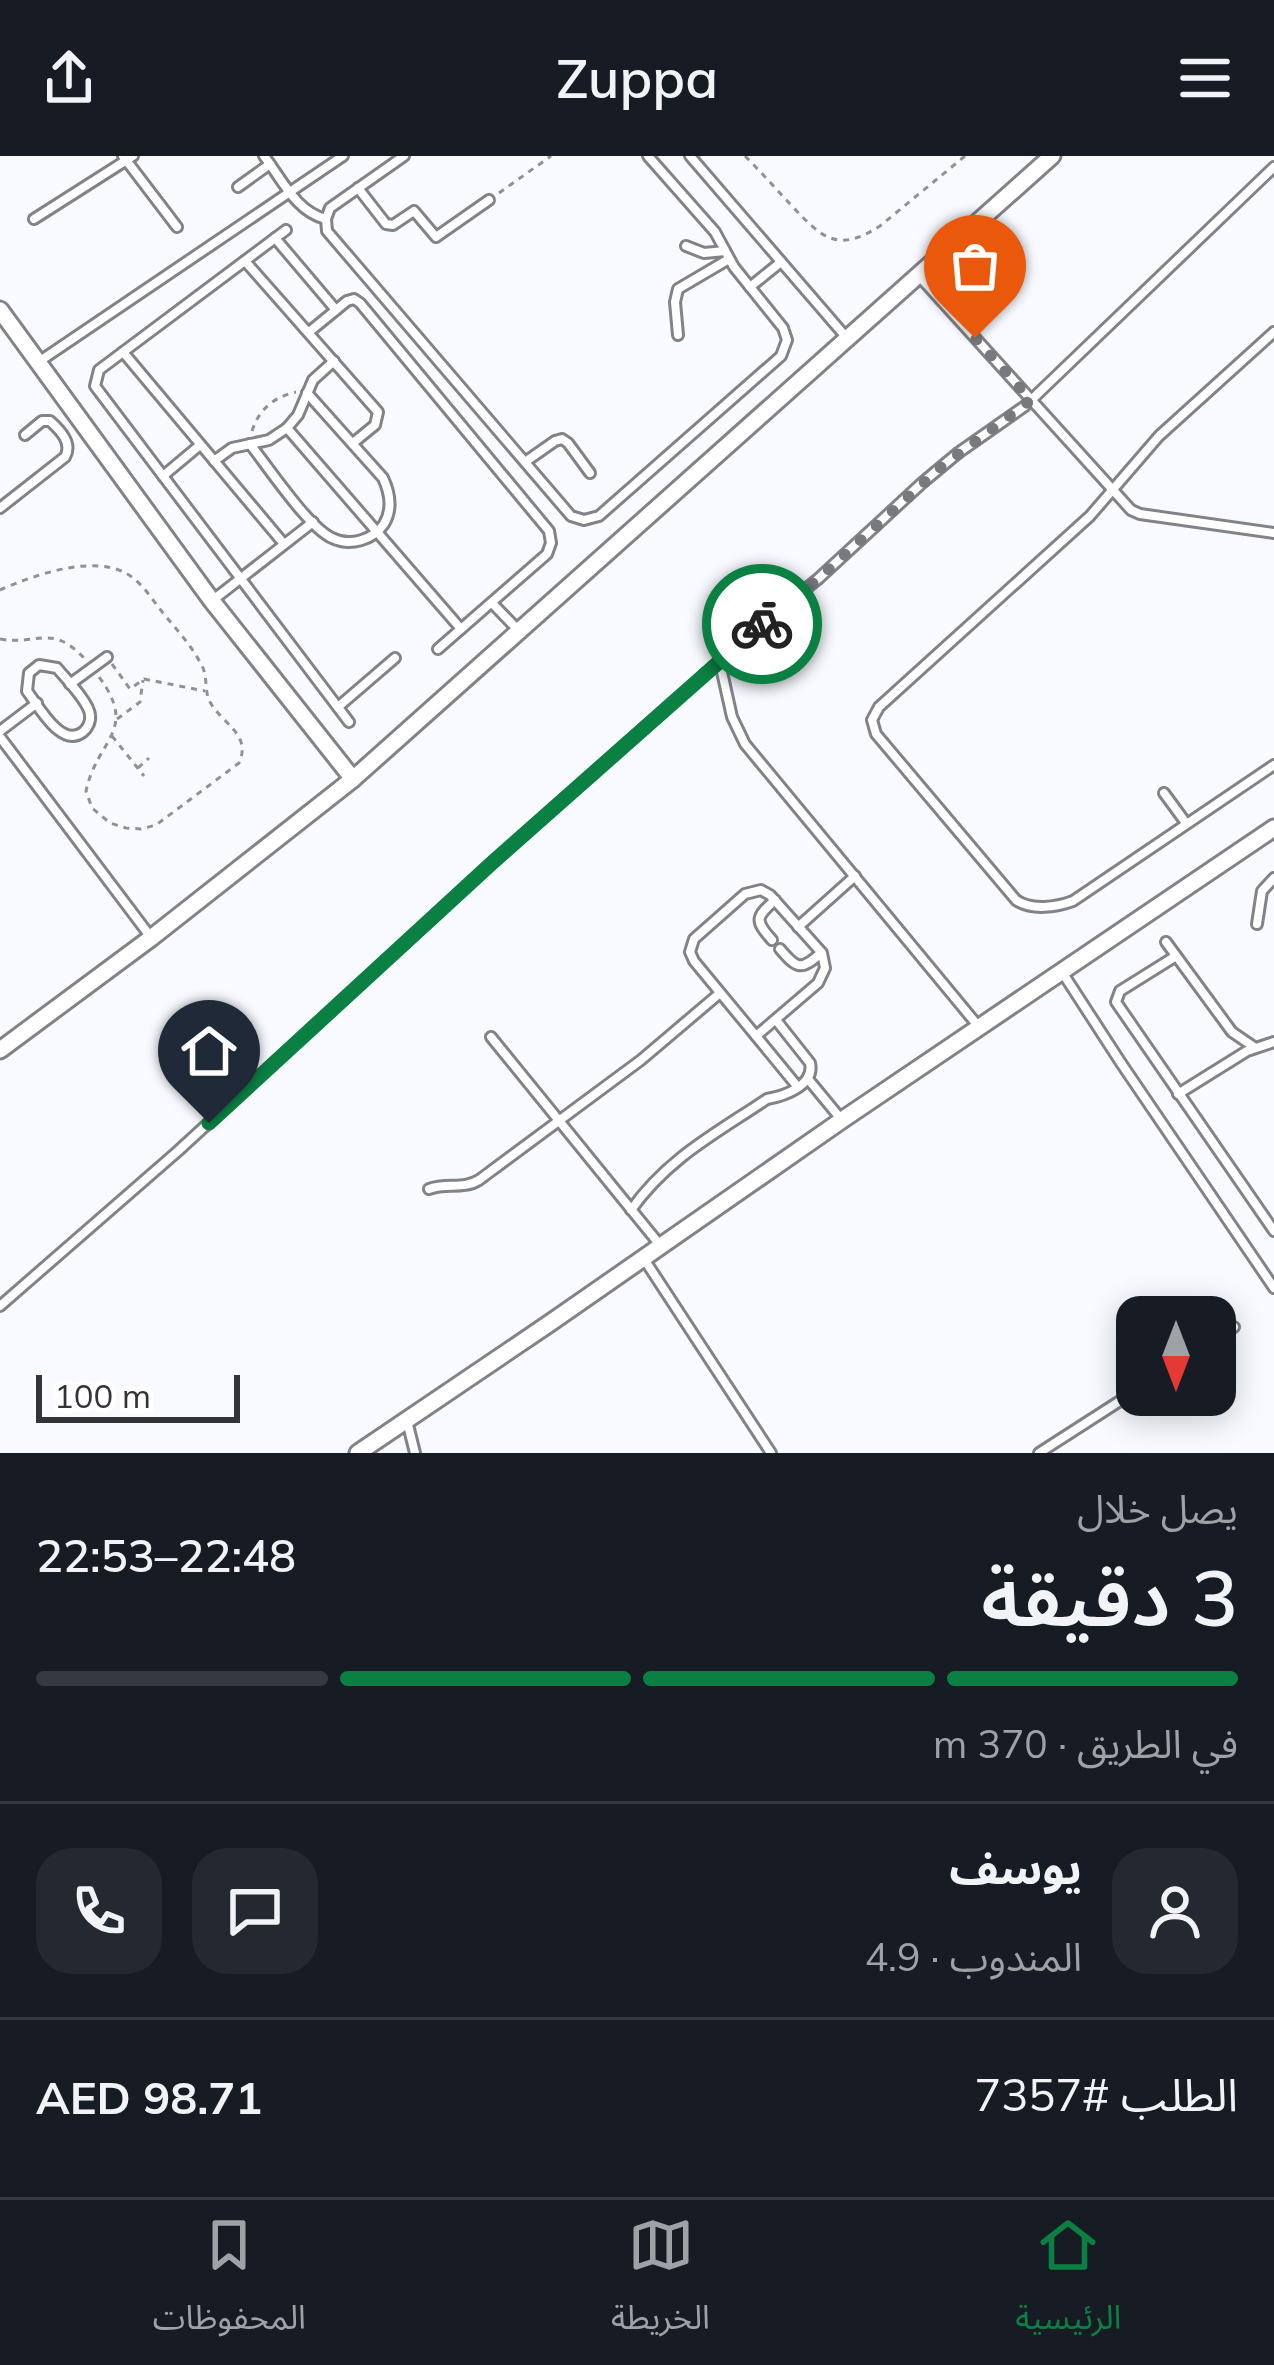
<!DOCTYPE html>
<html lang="ar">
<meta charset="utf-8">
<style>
:root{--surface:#171b24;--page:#242831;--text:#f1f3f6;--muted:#9ea1a6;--line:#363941;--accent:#0b8043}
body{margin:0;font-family:Mulish,"Noto Sans Arabic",sans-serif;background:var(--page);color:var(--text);direction:rtl;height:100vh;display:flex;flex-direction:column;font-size:45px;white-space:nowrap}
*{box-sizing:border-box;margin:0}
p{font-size:39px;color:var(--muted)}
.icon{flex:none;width:66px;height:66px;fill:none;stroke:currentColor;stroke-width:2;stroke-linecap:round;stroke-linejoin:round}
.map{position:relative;height:1297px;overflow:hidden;direction:ltr}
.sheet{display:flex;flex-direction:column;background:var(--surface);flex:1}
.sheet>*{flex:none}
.needle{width:78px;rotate:180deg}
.controls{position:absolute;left:1116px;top:1140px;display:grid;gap:24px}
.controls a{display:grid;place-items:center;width:120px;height:120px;border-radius:24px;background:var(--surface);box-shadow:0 6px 30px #0003;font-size:60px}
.scale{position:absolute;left:36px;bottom:30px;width:204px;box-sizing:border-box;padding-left:12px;border:6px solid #333437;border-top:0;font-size:33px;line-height:42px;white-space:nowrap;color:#333437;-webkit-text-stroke:9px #fff;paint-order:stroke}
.pin{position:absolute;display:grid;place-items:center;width:102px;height:102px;color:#fff;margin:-123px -51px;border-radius:50% 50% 50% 0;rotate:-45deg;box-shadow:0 0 12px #0007}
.pin .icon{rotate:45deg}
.courier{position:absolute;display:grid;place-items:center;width:120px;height:120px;margin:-60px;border:9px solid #0b8043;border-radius:50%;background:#fff;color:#222;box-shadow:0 3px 15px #0007}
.headline em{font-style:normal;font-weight:600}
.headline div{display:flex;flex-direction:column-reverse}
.headline{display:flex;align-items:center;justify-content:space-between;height:204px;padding:0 36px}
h1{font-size:78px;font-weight:600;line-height:90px}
.bar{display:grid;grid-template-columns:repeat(4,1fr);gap:18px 12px;align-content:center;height:144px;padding:0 36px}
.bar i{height:15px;border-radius:9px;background:var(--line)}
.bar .active{background:var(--accent)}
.bar p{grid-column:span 4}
.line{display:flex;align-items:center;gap:30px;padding:0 36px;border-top:3px solid var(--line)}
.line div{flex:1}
.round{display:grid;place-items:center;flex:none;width:126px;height:126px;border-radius:36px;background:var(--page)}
header{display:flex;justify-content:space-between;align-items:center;height:156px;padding:0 36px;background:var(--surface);font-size:54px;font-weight:600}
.dock{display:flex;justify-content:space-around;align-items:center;height:168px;border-top:3px solid var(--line);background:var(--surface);font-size:33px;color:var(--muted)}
.dock a{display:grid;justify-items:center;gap:6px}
.dock .active{color:var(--accent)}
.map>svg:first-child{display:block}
</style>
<header><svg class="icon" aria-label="menu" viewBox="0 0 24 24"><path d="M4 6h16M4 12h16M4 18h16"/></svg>Zuppa<svg class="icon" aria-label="share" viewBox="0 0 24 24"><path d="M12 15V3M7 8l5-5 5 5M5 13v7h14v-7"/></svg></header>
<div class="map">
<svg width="1274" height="1297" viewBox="0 0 1274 1297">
<rect width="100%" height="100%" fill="#f9faff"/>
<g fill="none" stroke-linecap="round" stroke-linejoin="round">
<g stroke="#818389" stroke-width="14">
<g id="service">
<path d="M123 0 177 71"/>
<path d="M264 0C282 23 296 56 326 63"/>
<path d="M404 0 330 52 326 63 327 75 571 360 584 364 599 360 781 200 787 184 783 172 734 111 715 76 648 0"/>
<path d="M690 0 846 181"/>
<path d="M238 31 270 8"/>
<path d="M358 32 386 68 393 69 414 55 436 81 489 44"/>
<path d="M34 63 133 0"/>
<path d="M286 74 99 214 95 230 349 566"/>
<path d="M275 82 336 154"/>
<path d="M686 90 704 97 725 95"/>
<path d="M245 105 378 256 375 269 353 287"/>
<path d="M920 121 1131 354 1140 358 1274 377"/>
<path d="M750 131 781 106"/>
<path d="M309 176 347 145 354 143 360 147 549 375 551 387 547 398 438 493"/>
<path d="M1274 176 1159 280 1090 360 879 551 872 564 876 578 1016 744C1031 755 1057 751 1073 745L1274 609"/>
<path d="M678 179 675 146 678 133 729 103"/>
<path d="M123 196 284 388"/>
<path d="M40 205 343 0"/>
<path d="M287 272 461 473"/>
<path d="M250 288C268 311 308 371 332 382 350 391 373 384 384 368 393 353 390 337 383 322L307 237"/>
<path d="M214 305 232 292 269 284 287 272 298 259 313 224 334 205"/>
<path d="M525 306 555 285 562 283 568 287 590 317"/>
<path d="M163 320 200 289"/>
<path d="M0 352 65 301C73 287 60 274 50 265H42L25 279"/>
<path d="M213 444 313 366"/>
<path d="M492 447 519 475"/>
<path d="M720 507 732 561 745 588 979 871"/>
<path d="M39 509 57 512C65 522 89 546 90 559 91 565 88 572 83 576 61 593 38 549 27 535L29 517Z"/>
<path d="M70 528 107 501"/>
<path d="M338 551 395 502"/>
<path d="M0 575 37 547"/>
<path d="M0 581 150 780"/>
<path d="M1164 637 1186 667"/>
<path d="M761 734 770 739 822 797 825 812 818 827 756 880 694 805 690 796 694 783 745 738Z"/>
<path d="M1257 768 1262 735 1274 722"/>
<path d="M798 771 855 720"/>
<path d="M772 784C754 764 756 761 775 744"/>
<path d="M1166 786 1232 876 1254 891"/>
<path d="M780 793C797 813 801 815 821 797"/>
<path d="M1176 800 1120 835 1116 846 1274 1075"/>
<path d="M1062 816 1121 907 1274 1132"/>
<path d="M756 880 797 930"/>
<path d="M491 881 660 1089"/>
<path d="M808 923 841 963"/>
<path d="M1178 938 1247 895 1274 886"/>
<path d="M429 1033C446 1026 463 1034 479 1024L641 904 720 837"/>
<path d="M631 1054C668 1002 715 978 767 943 785 940 815 929 810 907L776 864"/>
<path d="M644 1103 771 1297"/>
<path d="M0 1150 178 995 493 706 758 471 818 423 922 327 958 297 1025 250 1274 11"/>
<path d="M1215 1183 1234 1171"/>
<path d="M407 1265 415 1297"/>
<path d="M1039 1297 1137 1234"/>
</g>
</g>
<g stroke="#818389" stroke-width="21">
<g id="minor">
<path d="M0 154 212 445 353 623"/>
<path d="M0 894 151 782 353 623 1052 0"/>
<path d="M358 1297 550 1167 842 964 1274 672"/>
</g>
</g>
<g stroke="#909195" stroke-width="3" stroke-dasharray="6 6" stroke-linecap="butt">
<path d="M745 0C761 16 776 33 791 49 821 81 837 98 880 70L965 0"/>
<path d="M499 37 551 0"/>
<path d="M252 275C259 253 274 241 296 236"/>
<path d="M0 434C34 419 100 395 133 422 145 431 154 446 163 457 177 474 192 490 202 510 208 521 204 535 210 546 222 568 252 578 239 607L156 669 141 673 126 672 110 667 92 652 86 635C97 583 139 575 99 521"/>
<path d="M0 483C39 490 51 466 86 504"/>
<path d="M112 508 130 533 144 523 205 535"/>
<path d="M117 563 140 546 143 524"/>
<path d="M112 580 144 620"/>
<path d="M138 612 149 602"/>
</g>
<use href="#service" stroke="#fff" stroke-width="8"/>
<use href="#minor" stroke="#fff" stroke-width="15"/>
</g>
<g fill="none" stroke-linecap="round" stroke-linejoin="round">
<path stroke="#78797d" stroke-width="12" stroke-dasharray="0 21.6" d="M762 468 818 423 940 312 1031 244 975 182"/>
<path stroke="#0b8043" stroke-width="15" d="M209 967 493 706 762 468"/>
</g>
</svg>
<div class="controls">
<a><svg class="needle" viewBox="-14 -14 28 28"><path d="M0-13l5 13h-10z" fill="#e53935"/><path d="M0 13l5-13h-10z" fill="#9ea1a6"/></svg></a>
</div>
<div class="scale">100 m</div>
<div class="pin" style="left:975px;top:182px;background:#ea580c"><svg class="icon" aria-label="bag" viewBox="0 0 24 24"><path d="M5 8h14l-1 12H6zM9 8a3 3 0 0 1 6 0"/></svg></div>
<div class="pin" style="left:209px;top:967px;background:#1f2937"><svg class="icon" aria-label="home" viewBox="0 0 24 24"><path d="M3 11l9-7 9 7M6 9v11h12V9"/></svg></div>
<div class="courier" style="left:762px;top:468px"><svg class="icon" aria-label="bike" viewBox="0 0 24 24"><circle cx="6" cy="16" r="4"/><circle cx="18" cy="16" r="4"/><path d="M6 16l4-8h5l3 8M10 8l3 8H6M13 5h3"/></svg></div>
</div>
<section class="sheet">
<div class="headline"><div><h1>3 دقيقة</h1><p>يصل خلال</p></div><em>22:48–22:53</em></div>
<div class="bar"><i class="active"></i><i class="active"></i><i class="active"></i><i></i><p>في الطريق · 370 m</p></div>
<div class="line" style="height:216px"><a class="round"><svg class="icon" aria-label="person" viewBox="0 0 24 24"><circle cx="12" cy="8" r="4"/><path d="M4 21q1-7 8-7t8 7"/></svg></a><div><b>يوسف</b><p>المندوب · 4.9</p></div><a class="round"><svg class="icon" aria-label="chat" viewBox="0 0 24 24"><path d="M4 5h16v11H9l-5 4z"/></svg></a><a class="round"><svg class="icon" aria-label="phone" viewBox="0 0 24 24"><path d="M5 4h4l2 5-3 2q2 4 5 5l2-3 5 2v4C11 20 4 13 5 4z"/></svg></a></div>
<div class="line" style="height:156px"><div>الطلب #7357</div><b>AED 98.71</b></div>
</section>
<nav class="dock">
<a class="active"><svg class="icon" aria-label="home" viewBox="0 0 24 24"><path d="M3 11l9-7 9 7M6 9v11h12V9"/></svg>الرئيسية</a>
<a><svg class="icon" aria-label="map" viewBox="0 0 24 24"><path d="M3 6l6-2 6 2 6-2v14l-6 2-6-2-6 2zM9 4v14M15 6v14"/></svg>الخريطة</a>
<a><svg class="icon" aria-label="saved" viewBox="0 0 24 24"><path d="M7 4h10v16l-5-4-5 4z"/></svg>المحفوظات</a>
</nav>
